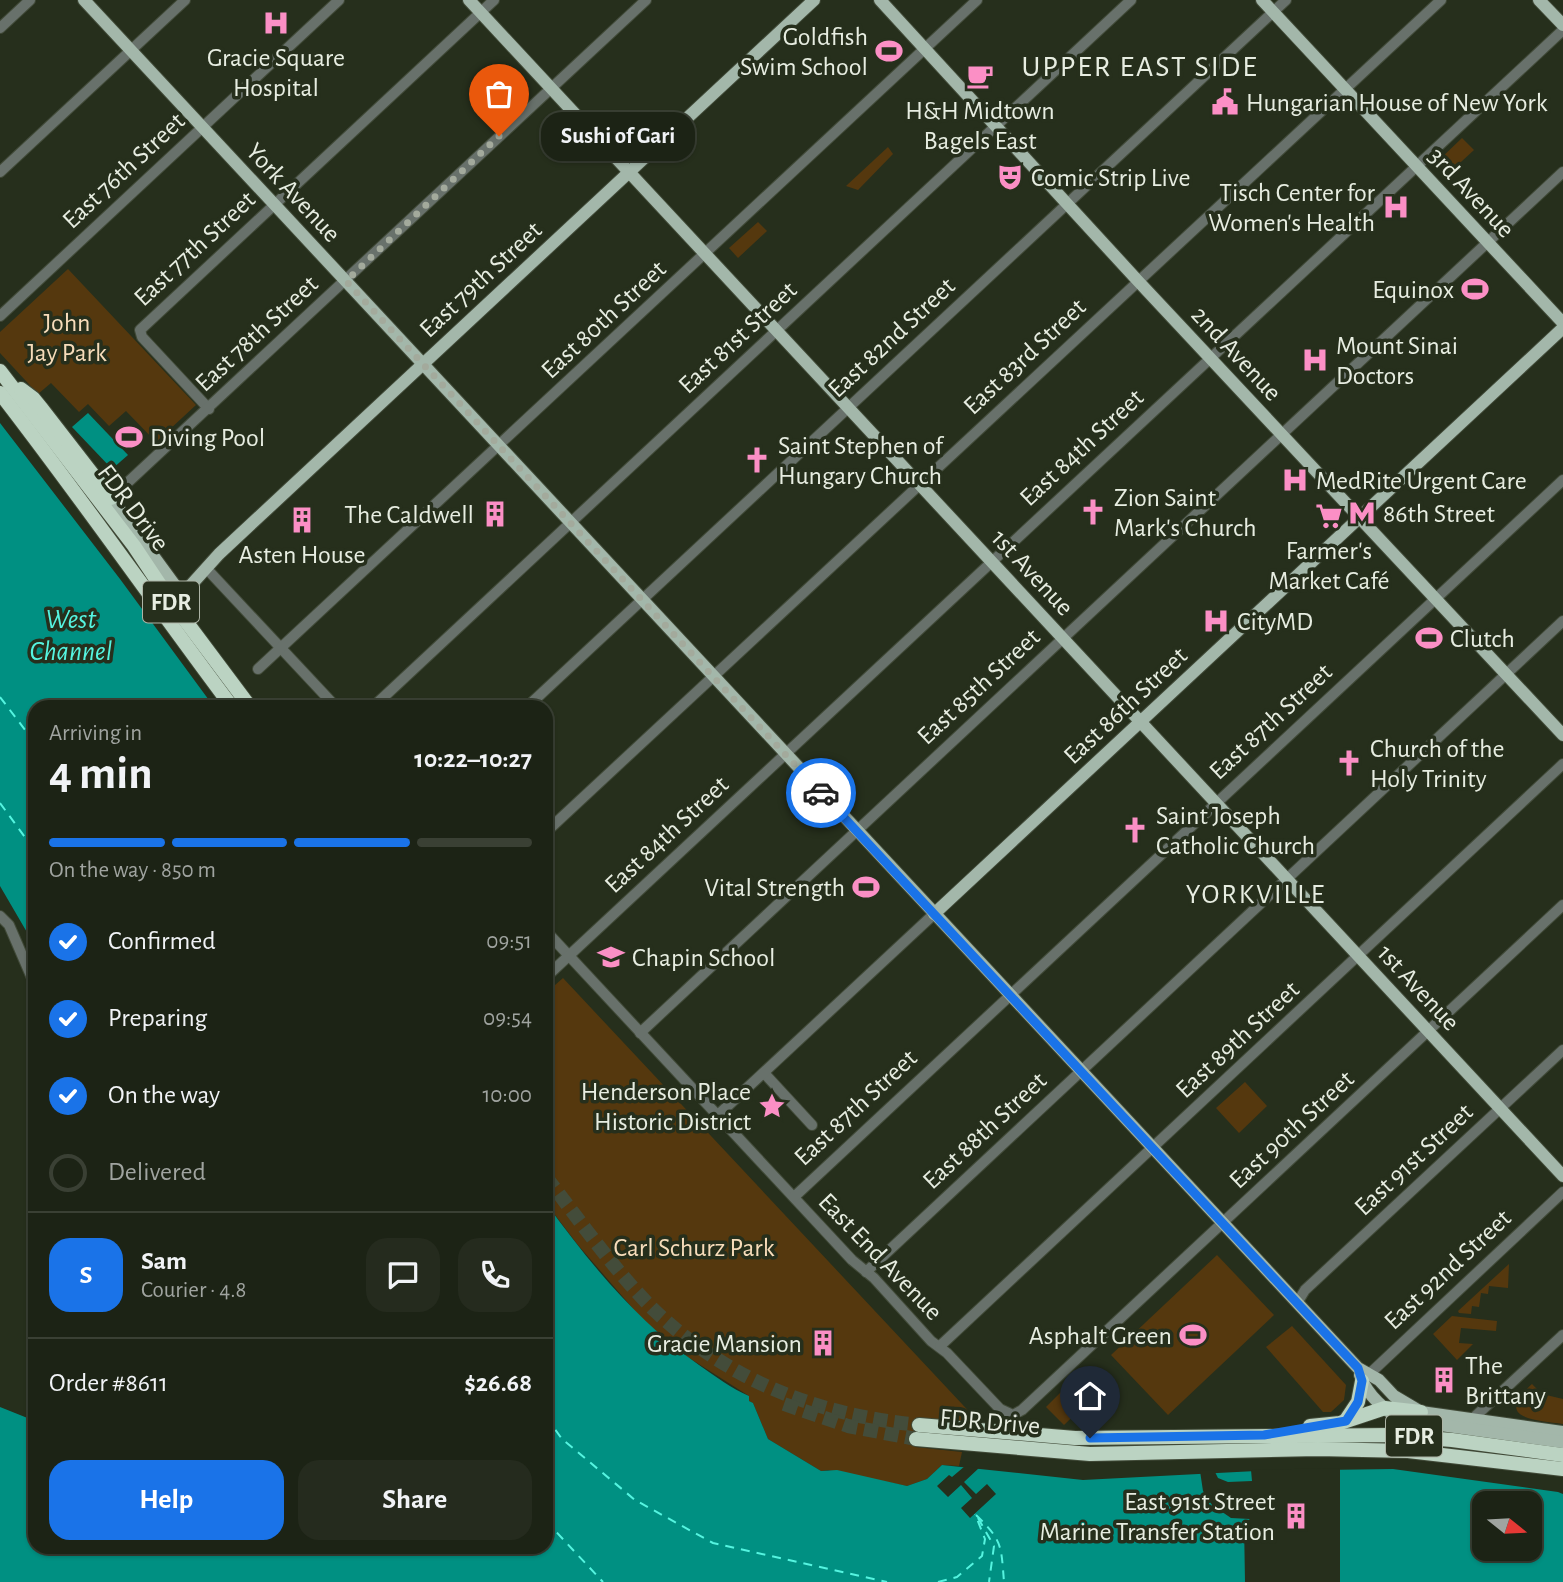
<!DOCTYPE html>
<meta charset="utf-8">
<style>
:root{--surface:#1c2315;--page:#252b1e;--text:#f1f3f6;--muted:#a0a4a0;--line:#3a4034;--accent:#1a73e8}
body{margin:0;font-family:"Alegreya Sans",sans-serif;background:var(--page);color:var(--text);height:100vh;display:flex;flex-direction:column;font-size:26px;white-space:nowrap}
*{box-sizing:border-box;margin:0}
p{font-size:23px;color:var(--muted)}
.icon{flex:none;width:38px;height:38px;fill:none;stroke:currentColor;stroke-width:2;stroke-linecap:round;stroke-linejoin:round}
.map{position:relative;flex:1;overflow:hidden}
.panel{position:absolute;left:28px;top:700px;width:525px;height:854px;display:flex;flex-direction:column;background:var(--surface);border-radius:21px;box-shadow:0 2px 5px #0004,0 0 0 2px var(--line)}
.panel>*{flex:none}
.needle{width:46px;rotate:108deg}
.fabs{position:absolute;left:1472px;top:1491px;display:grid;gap:14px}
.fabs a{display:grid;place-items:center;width:70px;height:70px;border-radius:14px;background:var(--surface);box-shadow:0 2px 5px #0004,0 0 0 2px var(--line);font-size:35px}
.pin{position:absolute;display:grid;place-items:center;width:60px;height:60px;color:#fff;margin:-72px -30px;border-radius:50% 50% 50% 0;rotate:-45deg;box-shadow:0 0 7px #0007}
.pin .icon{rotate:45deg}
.courier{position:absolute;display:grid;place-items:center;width:70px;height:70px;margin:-35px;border:5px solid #1a73e8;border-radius:50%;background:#fff;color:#222;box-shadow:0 2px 9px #0007}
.bubble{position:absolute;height:49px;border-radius:21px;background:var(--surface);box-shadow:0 2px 5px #0004,0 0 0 2px var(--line);font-size:23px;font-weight:600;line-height:49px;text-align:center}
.head em{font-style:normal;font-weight:600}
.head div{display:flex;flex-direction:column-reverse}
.head{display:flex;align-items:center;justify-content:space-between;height:119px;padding:0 21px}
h1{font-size:46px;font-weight:600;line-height:52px}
.bar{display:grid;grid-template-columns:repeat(4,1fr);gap:10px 7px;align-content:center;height:84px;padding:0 21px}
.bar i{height:9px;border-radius:5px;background:var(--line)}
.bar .active{background:var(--accent)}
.bar p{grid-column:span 4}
.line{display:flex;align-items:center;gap:18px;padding:0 21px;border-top:2px solid var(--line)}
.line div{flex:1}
.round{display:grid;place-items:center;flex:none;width:74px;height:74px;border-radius:21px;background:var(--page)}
ol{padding:0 21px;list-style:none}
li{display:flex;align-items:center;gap:21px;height:77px}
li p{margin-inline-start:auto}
li .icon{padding:7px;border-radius:50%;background:var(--accent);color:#fff;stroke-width:4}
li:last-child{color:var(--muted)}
li i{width:38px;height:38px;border:4px solid var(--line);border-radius:50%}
.primary-button{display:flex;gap:14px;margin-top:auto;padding:14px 21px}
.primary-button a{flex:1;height:80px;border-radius:21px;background:var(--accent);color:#fff;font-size:28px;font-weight:600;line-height:80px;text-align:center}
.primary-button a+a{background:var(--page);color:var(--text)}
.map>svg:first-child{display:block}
</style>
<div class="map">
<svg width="1563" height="1582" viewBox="0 0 1563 1582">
<rect width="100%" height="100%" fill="#262f1c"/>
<g fill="#55380e">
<path d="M1462 138 1474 150 1449 173 1438 161Z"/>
<path d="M888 147 893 154 858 190 846 186Z"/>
<path d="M758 222 767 231 738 258 729 248Z"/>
<path d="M68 269 196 405 156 442 126 411 109 426 88 404 79 412 51 383 38 394 0 353V332Z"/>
<path d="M563 978 977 1420 979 1423 919 1418 915 1447 962 1452 959 1466 942 1465 927 1479 907 1486 828 1470 821 1471 768 1439 753 1403 749 1401V1396L683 1354 642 1319 578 1245 546 1203V993Z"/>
<path d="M1245 1082 1267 1106 1239 1133 1216 1108Z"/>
<path d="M1217 1255 1274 1315 1168 1415 1111 1355Z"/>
<path d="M1509 1264 1508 1288 1489 1286 1488 1294 1481 1293 1479 1307 1472 1306 1471 1314 1459 1313 1458 1311Z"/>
<path d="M1452 1316 1497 1321 1496 1331 1461 1328 1459 1343 1473 1344 1457 1360 1433 1334Z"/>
<path d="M1292 1326 1346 1385 1344 1400 1331 1412H1323L1266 1347Z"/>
<path d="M1074 1379 1092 1398 1064 1425 1046 1407Z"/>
<path d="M1532 1384 1542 1394 1563 1399V1424C1535 1420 1493 1419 1532 1384Z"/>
</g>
<g fill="#009082" fill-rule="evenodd">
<path d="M88 413 128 455 112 469 72 427Z"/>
<path d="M0 423 120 579 214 707H35V946L0 886Z"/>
<path d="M546 1203C590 1264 638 1322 699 1365 715 1376 732 1389 749 1396V1401L753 1403 768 1439 821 1471 837 1470 907 1486 927 1479 942 1465 1083 1480 1256 1471 1393 1469 1558 1492 1563 1494V1582H0V1407L35 1421V1547H546ZM1484 1503H1530V1549H1484Z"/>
</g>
<g fill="#262f1c">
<path d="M965 1466 979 1468 964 1482 976 1494 987 1484 996 1494 970 1518 961 1508 972 1498 961 1485 948 1497 937 1486 949 1475 952 1477Z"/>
<path d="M1340 1468V1582H1245L1244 1523 1250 1519 1231 1518 1212 1505 1203 1491 1200 1471 1214 1470 1218 1478 1228 1482 1252 1481 1251 1470Z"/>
</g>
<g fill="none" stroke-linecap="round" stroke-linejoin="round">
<g stroke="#55f4e0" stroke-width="2" stroke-dasharray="9 7" stroke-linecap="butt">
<path d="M0 697 35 743"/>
<path d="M0 803 35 851"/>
<path d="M546 1417 562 1439 635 1500 713 1543 887 1582"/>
<path d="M976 1515C1003 1541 1001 1546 1004 1582"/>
<path d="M978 1518 994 1546 989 1582"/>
<path d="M546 1521 603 1582"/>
<path d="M938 1582 957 1577 982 1556 985 1539 975 1514"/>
</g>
<g stroke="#434c3a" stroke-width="14" stroke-dasharray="14 7" stroke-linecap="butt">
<path d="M546 1177C581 1222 614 1270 654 1310 729 1381 817 1415 919 1425"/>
<path d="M784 1404 848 1426 916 1439"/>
</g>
<g stroke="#414a38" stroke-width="12">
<g id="minor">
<path d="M0 28 30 0"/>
<path d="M0 172 185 0"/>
<path d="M0 316 339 0"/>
<path d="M209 409 142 337 140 330 494 0"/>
<path d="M111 498 646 0"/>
<path d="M206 568 336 707"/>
<path d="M258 669 977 0"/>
<path d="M373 707 1131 0"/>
<path d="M527 707 1286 0"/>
<path d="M546 832 1441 0"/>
<path d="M0 916 9 925 35 985"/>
<path d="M546 931 852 1260 874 1278 931 1341 947 1353 1000 1409 1013 1415 1022 1410 1563 905"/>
<path d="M546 977 1563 30"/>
<path d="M640 1033 1563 172"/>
<path d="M764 1073 812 1125"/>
<path d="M35 1081V1092"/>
<path d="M718 1115 934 914"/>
<path d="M794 1197 1563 480"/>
<path d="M866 1272 1563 621"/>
<path d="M1297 1303 1305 1290 1563 1050"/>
<path d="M940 1346 1563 764"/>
<path d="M1364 1379 1563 1192"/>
<path d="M1467 1424 1563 1335"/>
</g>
</g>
<g stroke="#414a38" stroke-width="14">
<g id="major">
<path d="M84 0 1358 1368 1379 1380 1394 1396 1421 1412 1563 1432"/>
<path d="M469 0 1563 1176"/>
<path d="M880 0 1138 281 1563 735"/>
<path d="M1262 0 1563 323"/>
<path d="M1539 0 1563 25"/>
<path d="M111 498 182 595 219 554 814 0"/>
<path d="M934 914 1563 328"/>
<path d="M1360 1375C1367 1395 1386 1413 1405 1420L1563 1442"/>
</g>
</g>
<g stroke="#414a38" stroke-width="16">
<g id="highway">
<path d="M0 371 134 546 170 600 250 707"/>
<path d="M21 389 33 398 42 409 111 498"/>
<path d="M0 393C80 496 154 603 232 707"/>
<path d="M1346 1420 1358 1402 1362 1381"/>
<path d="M919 1425 1075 1438 1389 1435 1452 1440 1563 1455"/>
<path d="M1310 1426 1340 1423 1385 1408 1421 1412"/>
<path d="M916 1439 1090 1454 1318 1449 1408 1451 1563 1469"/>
</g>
</g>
<use href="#minor" stroke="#68716b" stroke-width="10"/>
<use href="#major" stroke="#a3b7aa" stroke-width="12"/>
<use href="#highway" stroke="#bbd3c2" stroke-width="14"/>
</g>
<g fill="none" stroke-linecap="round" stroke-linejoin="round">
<path stroke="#a3aa9c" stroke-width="7" stroke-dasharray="0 12.6" d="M499 136 346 281 821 793"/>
<path stroke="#1a73e8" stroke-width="9" d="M821 793 1327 1335 1358 1368 1362 1381 1358 1402 1346 1421 1264 1435 1090 1438"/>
</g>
<defs>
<g id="hospital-bare" transform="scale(2.1)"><path d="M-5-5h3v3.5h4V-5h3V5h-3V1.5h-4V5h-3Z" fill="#fb8fc5" stroke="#262f1c" stroke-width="2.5" paint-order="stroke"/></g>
<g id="stadium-bare" transform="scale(2.1)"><path d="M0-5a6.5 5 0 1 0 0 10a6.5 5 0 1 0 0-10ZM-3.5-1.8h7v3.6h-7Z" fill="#fb8fc5" stroke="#262f1c" stroke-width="2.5" paint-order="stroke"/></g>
<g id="cafe-bare" transform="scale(2.1)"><path d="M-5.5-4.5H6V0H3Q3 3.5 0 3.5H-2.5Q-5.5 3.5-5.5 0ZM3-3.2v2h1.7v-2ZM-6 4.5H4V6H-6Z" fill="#fb8fc5" stroke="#262f1c" stroke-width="2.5" paint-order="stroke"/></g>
<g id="civic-bare" transform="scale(2.1)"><path d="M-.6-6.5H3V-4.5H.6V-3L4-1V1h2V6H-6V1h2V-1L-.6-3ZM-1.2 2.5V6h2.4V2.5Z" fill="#fb8fc5" stroke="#262f1c" stroke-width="2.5" paint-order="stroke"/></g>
<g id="theatre-bare" transform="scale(2.1)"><path d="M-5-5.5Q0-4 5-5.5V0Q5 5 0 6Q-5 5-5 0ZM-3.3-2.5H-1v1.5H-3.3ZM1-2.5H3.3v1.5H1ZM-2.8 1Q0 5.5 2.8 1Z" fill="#fb8fc5" stroke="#262f1c" stroke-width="2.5" paint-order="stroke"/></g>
<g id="church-bare" transform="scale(2.1)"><path d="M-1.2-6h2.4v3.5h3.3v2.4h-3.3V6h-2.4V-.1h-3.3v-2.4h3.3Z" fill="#fb8fc5" stroke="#262f1c" stroke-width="2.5" paint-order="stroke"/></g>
<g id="metro-bare" transform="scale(2.1)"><path d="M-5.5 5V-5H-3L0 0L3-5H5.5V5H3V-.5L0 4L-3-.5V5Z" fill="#fb8fc5" stroke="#262f1c" stroke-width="2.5" paint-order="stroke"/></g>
<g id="building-bare" transform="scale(2.1)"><path d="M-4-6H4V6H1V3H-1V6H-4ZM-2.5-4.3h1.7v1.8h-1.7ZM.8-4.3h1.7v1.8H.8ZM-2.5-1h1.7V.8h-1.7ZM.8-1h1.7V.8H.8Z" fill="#fb8fc5" stroke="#262f1c" stroke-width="2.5" paint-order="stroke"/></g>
<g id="supermarket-bare" transform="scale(2.1)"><path d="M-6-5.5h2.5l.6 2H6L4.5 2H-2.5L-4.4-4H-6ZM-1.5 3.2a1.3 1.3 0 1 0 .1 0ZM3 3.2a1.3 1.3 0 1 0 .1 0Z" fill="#fb8fc5" stroke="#262f1c" stroke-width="2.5" paint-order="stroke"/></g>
<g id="school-bare" transform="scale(2.1)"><path d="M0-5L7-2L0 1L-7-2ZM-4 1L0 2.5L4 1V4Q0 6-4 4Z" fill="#fb8fc5" stroke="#262f1c" stroke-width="2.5" paint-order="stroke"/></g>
<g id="sight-bare" transform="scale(2.1)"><path d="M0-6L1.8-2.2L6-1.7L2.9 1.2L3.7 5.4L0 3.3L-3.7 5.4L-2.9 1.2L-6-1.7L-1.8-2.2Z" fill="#fb8fc5" stroke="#262f1c" stroke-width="2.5" paint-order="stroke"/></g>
</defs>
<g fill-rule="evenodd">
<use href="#hospital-bare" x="276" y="23"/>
<use href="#stadium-bare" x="889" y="51"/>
<use href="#cafe-bare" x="980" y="76"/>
<use href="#civic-bare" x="1225" y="102"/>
<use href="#theatre-bare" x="1010" y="177"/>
<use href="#hospital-bare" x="1396" y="207"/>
<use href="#stadium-bare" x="1475" y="289"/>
<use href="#hospital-bare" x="1315" y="360"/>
<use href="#stadium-bare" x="129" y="437"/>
<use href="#church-bare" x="757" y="460"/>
<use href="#hospital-bare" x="1295" y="480"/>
<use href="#church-bare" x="1093" y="512"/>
<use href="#metro-bare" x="1362" y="513"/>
<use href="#building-bare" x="495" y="514"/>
<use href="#supermarket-bare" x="1329" y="516"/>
<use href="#building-bare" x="302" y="520"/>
<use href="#hospital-bare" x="1216" y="621"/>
<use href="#stadium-bare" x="1429" y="638"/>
<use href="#church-bare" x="1349" y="763"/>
<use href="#church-bare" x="1135" y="830"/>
<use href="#stadium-bare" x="866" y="887"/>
<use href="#school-bare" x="611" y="957"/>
<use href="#sight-bare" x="772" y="1106"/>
<use href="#stadium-bare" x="1193" y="1335"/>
<use href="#building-bare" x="823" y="1343"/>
<use href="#building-bare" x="1444" y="1380"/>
<use href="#building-bare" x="1296" y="1516"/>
</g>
<g text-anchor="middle" stroke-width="7" stroke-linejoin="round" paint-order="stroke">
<g fill="#262f1c" stroke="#adb4a6" stroke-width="2">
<rect x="143" y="581.5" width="56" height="41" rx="5"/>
<rect x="1386" y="1415.5" width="56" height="41" rx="5"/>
</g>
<g font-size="24" font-weight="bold" fill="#e7ede1">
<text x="171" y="610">FDR</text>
<text x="1414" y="1444">FDR</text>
</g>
<g font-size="26" fill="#e7ede1" stroke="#262f1c" text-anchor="start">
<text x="868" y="45" text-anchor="end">Goldfish<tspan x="868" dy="30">Swim School</tspan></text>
<text x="276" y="66" text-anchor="middle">Gracie Square<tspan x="276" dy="30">Hospital</tspan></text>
<text x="1246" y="111">Hungarian House of New York</text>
<text x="980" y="119" text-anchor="middle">H&amp;H Midtown<tspan x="980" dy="30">Bagels East</tspan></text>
<text x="1031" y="186">Comic Strip Live</text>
<text x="1375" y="201" text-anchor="end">Tisch Center for<tspan x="1375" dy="30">Women's Health</tspan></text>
<text x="1454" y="298" text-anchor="end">Equinox</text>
<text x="1336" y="354">Mount Sinai<tspan x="1336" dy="30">Doctors</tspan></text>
<text x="150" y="446">Diving Pool</text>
<text x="778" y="454">Saint Stephen of<tspan x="778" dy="30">Hungary Church</tspan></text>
<text x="1316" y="489">MedRite Urgent Care</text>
<text x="1114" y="506">Zion Saint<tspan x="1114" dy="30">Mark's Church</tspan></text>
<text x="1383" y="522">86th Street</text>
<text x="474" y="523" text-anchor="end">The Caldwell</text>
<text x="1329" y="559" text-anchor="middle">Farmer's<tspan x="1329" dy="30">Market Café</tspan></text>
<text x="302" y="563" text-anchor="middle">Asten House</text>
<text x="1237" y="630">CityMD</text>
<text x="1450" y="647">Clutch</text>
<text x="1370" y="757">Church of the<tspan x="1370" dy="30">Holy Trinity</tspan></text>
<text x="1156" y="824">Saint Joseph<tspan x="1156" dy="30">Catholic Church</tspan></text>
<text x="845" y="896" text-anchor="end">Vital Strength</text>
<text x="632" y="966">Chapin School</text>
<text x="751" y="1100" text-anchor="end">Henderson Place<tspan x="751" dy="30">Historic District</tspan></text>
<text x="1172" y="1344" text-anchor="end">Asphalt Green</text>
<text x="802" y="1352" text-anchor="end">Gracie Mansion</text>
<text x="1465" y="1374">The<tspan x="1465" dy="30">Brittany</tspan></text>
<text x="1275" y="1510" text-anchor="end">East 91st Street<tspan x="1275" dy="30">Marine Transfer Station</tspan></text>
</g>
<g font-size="26" fill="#e7ede1" stroke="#262f1c">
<text transform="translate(123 170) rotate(-43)" y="9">East 76th Street</text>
<text transform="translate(294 192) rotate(47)" y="9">York Avenue</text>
<text transform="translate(1472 192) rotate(47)" y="9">3rd Avenue</text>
<text transform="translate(194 248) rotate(-43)" y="9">East 77th Street</text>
<text transform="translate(480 279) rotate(-43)" y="9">East 79th Street</text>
<text transform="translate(603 319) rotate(-43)" y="9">East 80th Street</text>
<text transform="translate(256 333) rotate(-43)" y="9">East 78th Street</text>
<text transform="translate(737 337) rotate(-43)" y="9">East 81st Street</text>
<text transform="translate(891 337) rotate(-43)" y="9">East 82nd Street</text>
<text transform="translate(1237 353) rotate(47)" y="9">2nd Avenue</text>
<text transform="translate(1024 356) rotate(-43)" y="9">East 83rd Street</text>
<text transform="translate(1081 447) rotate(-43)" y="9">East 84th Street</text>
<text transform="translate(134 507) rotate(53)" y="9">FDR Drive</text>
<text transform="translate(1033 572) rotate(47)" y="9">1st Avenue</text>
<text transform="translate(978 686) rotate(-43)" y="9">East 85th Street</text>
<text transform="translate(1125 705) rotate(-43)" y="9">East 86th Street</text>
<text transform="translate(1270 721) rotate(-43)" y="9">East 87th Street</text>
<text transform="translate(666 834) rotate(-43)" y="9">East 84th Street</text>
<text transform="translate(1419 987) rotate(47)" y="9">1st Avenue</text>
<text transform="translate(1237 1039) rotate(-43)" y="9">East 89th Street</text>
<text transform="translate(855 1107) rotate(-43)" y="9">East 87th Street</text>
<text transform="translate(1291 1129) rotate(-43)" y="9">East 90th Street</text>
<text transform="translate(984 1130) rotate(-43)" y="9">East 88th Street</text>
<text transform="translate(1413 1159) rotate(-43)" y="9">East 91st Street</text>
<text transform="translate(881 1256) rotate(46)" y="9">East End Avenue</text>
<text transform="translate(1447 1269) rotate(-43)" y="9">East 92nd Street</text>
<text transform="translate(990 1421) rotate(5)" y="9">FDR Drive</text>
</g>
<g font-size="26" fill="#f7dcba" stroke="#262f1c">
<text x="67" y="331">John<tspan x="67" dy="30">Jay Park</tspan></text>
<text x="694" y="1256">Carl Schurz Park</text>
</g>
<g font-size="28" font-style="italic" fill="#55f4e0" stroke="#262f1c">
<text x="71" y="628">West<tspan x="71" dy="32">Channel</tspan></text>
</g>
<g font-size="28" letter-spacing="2" fill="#e7ede1" stroke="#262f1c">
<text x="1256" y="903">YORKVILLE</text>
</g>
<g font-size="30" letter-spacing="2" fill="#e7ede1" stroke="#262f1c">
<text x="1140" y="76">UPPER EAST SIDE</text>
</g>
</g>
</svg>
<div class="fabs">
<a><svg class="needle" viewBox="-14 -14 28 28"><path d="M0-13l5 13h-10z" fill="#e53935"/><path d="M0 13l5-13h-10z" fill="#a0a4a0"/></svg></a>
</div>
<div class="pin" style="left:499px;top:136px;background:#ea580c"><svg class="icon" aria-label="bag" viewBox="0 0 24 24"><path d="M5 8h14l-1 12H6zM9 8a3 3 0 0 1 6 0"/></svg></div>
<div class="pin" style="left:1090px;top:1438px;background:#1f2937"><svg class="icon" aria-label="home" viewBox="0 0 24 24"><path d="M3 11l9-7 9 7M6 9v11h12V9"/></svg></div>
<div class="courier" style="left:821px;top:793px"><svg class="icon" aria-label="car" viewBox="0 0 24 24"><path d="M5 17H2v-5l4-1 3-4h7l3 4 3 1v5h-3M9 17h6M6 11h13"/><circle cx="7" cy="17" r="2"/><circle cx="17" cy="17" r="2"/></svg></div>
<div class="bubble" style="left:541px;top:112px;width:154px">Sushi of Gari</div>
<section class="panel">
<div class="head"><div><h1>4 min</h1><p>Arriving in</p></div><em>10:22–10:27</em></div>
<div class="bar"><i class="active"></i><i class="active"></i><i class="active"></i><i></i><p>On the way · 850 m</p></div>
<ol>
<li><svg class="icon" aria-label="check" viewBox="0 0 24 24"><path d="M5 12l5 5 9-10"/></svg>Confirmed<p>09:51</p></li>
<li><svg class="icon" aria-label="check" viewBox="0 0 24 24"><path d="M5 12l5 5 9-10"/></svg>Preparing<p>09:54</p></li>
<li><svg class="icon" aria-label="check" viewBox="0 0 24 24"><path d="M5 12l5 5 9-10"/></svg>On the way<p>10:00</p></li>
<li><i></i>Delivered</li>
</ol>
<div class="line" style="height:126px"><b class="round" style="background:var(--accent);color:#fff">S</b><div><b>Sam</b><p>Courier · 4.8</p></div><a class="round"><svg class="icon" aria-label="chat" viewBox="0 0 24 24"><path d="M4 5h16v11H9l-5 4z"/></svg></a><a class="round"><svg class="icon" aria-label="phone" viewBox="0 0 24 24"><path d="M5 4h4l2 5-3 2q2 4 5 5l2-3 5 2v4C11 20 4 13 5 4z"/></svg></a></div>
<div class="line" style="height:91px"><div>Order #8611</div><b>$26.68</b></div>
<div class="primary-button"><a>Help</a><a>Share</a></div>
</section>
</div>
